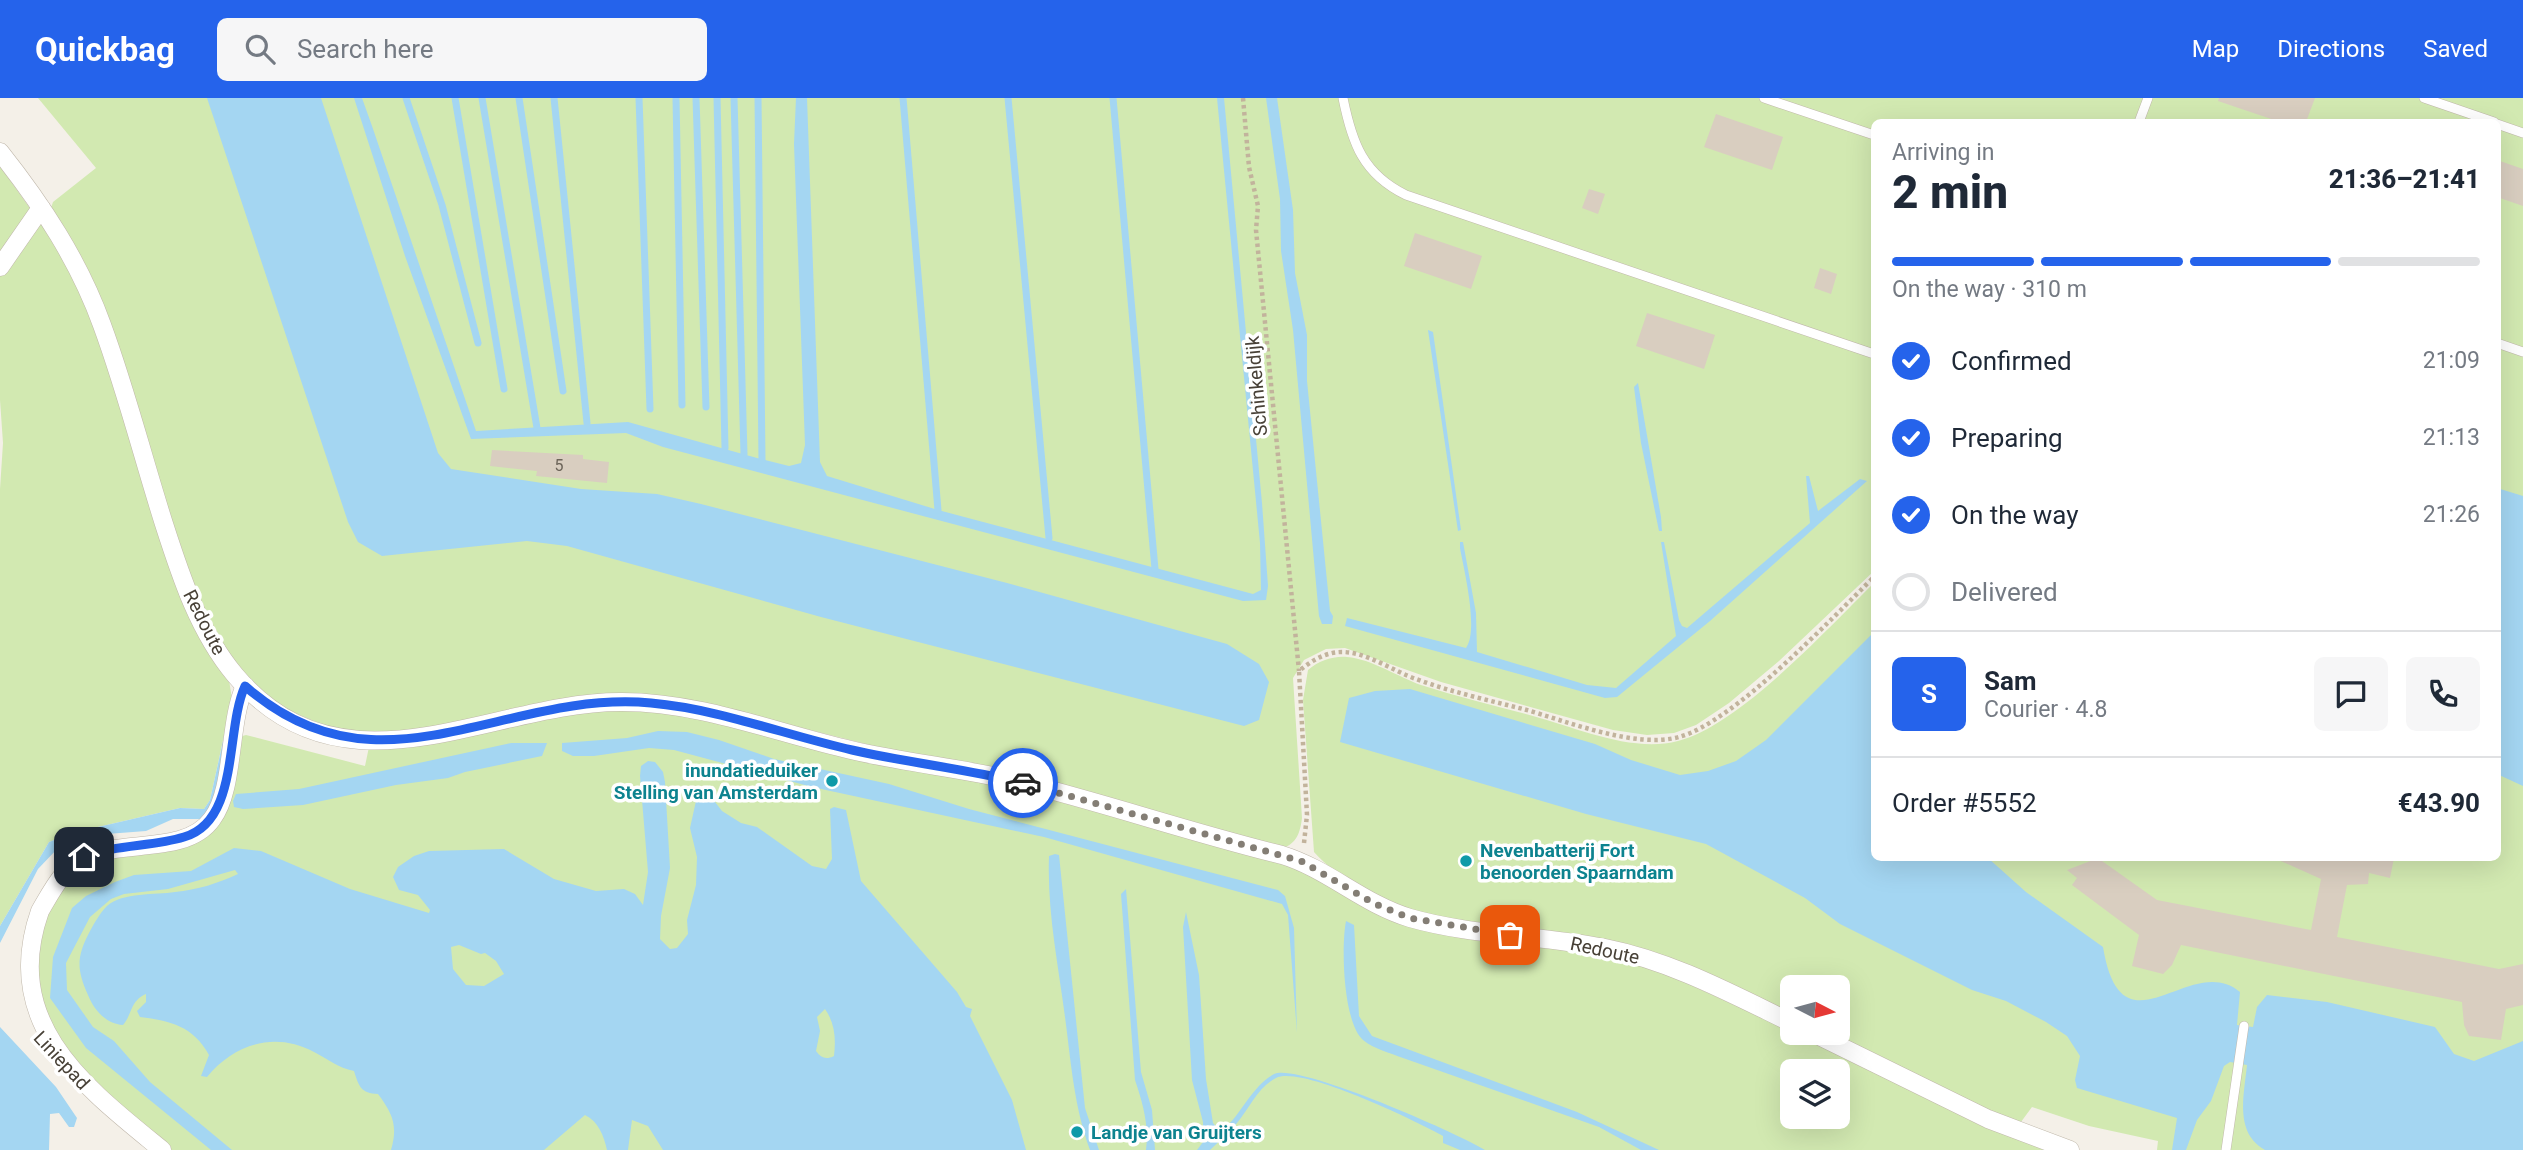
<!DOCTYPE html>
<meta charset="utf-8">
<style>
:root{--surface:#fff;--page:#f6f6f7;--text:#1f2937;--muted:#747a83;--line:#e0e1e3;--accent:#2563eb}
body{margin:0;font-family:Roboto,sans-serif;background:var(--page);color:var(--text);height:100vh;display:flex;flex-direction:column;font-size:26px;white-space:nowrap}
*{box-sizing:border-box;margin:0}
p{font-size:23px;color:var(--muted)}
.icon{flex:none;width:38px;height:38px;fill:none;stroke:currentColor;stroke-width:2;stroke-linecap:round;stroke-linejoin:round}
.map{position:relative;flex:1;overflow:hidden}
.details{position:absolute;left:1871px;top:21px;width:630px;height:742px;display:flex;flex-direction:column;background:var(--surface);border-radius:10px;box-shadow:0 7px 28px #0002}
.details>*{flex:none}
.needle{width:46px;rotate:96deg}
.controls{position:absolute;left:1780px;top:877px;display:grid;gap:14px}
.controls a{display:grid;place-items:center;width:70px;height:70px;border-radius:10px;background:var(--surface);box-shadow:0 7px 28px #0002;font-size:35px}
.pin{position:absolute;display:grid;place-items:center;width:60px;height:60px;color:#fff;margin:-30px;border-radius:14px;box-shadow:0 4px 10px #0006}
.courier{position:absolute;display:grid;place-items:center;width:70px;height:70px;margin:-35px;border:5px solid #2563eb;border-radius:50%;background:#fff;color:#222;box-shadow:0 2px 9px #0007}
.summary em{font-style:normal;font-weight:800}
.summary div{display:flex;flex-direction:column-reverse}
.summary{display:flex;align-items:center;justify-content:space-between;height:119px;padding:0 21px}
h1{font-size:46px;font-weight:800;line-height:52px}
.bar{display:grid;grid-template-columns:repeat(4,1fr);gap:10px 7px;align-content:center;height:84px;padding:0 21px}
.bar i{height:9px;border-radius:5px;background:var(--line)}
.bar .current{background:var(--accent)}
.bar p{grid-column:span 4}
.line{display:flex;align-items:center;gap:18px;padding:0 21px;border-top:2px solid var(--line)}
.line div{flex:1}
.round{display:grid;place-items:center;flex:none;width:74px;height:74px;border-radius:10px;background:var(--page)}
ol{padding:0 21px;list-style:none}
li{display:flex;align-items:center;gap:21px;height:77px}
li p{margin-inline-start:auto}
li .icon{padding:7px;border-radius:50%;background:var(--accent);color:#fff;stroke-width:4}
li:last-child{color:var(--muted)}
li i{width:38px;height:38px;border:4px solid var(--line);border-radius:50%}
header{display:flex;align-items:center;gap:42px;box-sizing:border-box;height:98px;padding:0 35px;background:var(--accent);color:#fff}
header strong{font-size:33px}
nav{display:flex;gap:38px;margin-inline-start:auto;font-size:24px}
.search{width:490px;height:63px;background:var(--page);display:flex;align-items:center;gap:18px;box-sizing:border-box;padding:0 24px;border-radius:10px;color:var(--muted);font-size:26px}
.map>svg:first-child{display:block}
</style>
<header>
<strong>Quickbag</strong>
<div class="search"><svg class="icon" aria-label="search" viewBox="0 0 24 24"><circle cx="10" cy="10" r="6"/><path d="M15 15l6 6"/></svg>Search here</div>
<nav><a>Map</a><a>Directions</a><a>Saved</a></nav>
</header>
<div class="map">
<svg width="2523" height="1052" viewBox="0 0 2523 1052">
<rect width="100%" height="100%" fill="#f4f0e8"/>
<g fill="#d2e9b1" fill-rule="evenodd">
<path d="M38 0H2523V1052H2157L2158 1043 2089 1028 2032 1009 2018 1028 1822 935 1838 934V889H1792V920C1759 905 1720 879 1686 870 1581 841 1388 836 1314 754L1303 602 1308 572C1319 563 1332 558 1347 559 1372 561 1398 579 1421 587 1458 599 1496 608 1533 618 1577 630 1632 655 1678 643 1740 627 1827 531 1874 485V760H2497V24H1874V473L1779 563 1729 605 1696 627 1674 635 1647 637 1613 632 1441 584 1345 550 1326 551 1304 562 1293 580 1302 720C1300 735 1297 745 1283 750L794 628 668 600 396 636 333 631 283 610 255 588 212 536 50 113 53 104 96 70Z"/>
<path d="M0 68 70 167 229 582 232 601 210 702 204 711 180 710 72 735 49 744 0 828V391L3 345 0 302Z"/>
<path d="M639 609 970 679 1293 768 1341 793 1535 845 1645 866 2050 1052H172L74 967 26 882C34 858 40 832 51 809 76 752 144 753 197 742L239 639 246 637 365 668 369 649 557 616ZM1792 973H1838V1018H1792Z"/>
</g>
<g fill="#a4d6f2" fill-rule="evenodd">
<path d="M207 0H321L438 355 451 371 581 391 657 396 701 406 1007 485 1227 546 1259 566 1269 584 1259 622 1244 628 821 519 567 448 527 443 382 458 358 444 348 424Z"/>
<path d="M354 0H362L372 28 476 333 628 324 757 360 789 368 801 365 805 347 794 46 796 0H807L820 364 827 378 938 412 1253 496 1261 492 1260 445 1217 0H1224L1262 405 1268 488 1266 502 1243 503 663 349 626 335 471 341 405 158Z"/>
<path d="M1266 0H1277L1293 112 1295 175 1307 237V283L1330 513 1333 518 1332 526H1322L1319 518 1293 232 1281 153 1280 101Z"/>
<path d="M1428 232 1433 234 1461 432 1458 433Z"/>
<path d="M1638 285 1661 419 1662 433H1659L1641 345 1634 289Z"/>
<path d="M1806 378H1809L1818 413 1860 381 1867 383 1710 523 1617 599 1605 600 1345 528 1347 520 1466 550C1479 532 1464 472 1460 450V444H1463L1476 515 1477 554 1587 587 1616 590 1676 538 1661 444H1664L1679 522 1682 528 1687 530 1810 425Z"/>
<path d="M2497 390 2523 398V688L2497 676Z"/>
<path d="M1874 534V760H1988L2026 794 2103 849C2122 963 2190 852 2240 894L2237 927 2253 929 2257 909 2267 897 2327 904 2435 929 2454 956 2474 963 2523 943V1052H2265C2234 1035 2244 997 2247 967L2230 964 2224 968 2211 1003 2197 1022 2186 1052H2172L2177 1020 2077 990 2075 982 2080 958 2067 938 2046 924 2006 903 1972 892 1840 826 1805 800 1706 746 1586 716 1340 644 1349 600 1375 593 1410 591 1595 646 1631 662 1680 677 1708 673 1736 663 1766 642Z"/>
<path d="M658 633 687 634 719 642 774 661 889 686 969 711 1278 792 1285 798 1294 830 1297 935 1288 817 1282 806 1044 739 812 689 674 652 649 650 594 658H573L562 653V645L627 640Z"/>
<path d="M225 634 229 636 217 696 204 721H173L146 733 107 736 58 750 38 771 0 845V828L49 744 72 735 180 710 204 711 210 702Z"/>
<path d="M511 645H547L542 658 465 674 448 680 396 687 303 707 243 711 234 709 233 703 236 696 299 691Z"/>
<path d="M648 663 655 664 663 674 665 684 670 770 661 818 660 841 670 851 677 850 688 836 687 822 696 787 697 759 690 730 698 694 705 691 722 713 741 725 757 729 812 768 826 771 832 761 830 711 834 709 846 712 861 783 957 894 966 909 972 911 970 918 1012 1002 1026 1052H663L648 1028 632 1022 628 1052H607C604 1038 598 1023 585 1017L544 1052H391C398 1028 393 1016 378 996 361 995 359 989 354 973 338 970 328 961 314 954 275 933 234 946 207 979L201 978 209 957C193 928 171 923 140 919L137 913 146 904V896C130 903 133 915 123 927 106 926 94 912 88 897 77 872 76 860 89 835 94 826 99 816 107 808 123 794 155 797 175 794 197 792 219 785 238 776L235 772 168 791 124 796 111 801 90 819 66 865 67 892 93 929 114 943 150 984 232 1052H211L86 950 50 900 53 859 72 810 86 798 115 784 134 777 191 773 234 750 261 753 350 791 429 815 430 812 418 797 399 792 393 779 398 769 414 758 429 753 504 751 554 781 596 793 624 791 635 796 643 807 648 774 640 678 641 668ZM459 847 481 856 485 855 496 863 504 876 484 888 466 887 453 871 451 849ZM825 911C835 925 836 941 834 958 826 962 821 960 816 953L820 933 817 919Z"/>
<path d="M1055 756 1059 757 1085 1010 1099 1052H1090C1074 1009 1071 964 1065 919 1058 865 1047 813 1049 758Z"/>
<path d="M1126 791 1141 974 1152 1012 1155 1052H1146C1149 1027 1143 1006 1135 982L1121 796Z"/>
<path d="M1186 814 1199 877 1206 981 1213 1025 1218 1031H1224C1242 1015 1252 988 1274 976 1297 964 1460 1036 1485 1052H1460L1443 1045V1038C1416 1023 1301 967 1276 980 1258 989 1249 1011 1237 1025 1229 1035 1219 1043 1210 1052H1197L1203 1044V1024L1192 982 1183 829Z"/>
<path d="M1346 823 1354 827 1359 918 1372 938 1577 1014 1659 1052H1641L1599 1029 1403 960C1390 955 1374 951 1363 942 1343 924 1341 849 1346 823Z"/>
<path d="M0 929 56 989 77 1020 74 1029H69L59 1015 50 1016 49 1052H0Z"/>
</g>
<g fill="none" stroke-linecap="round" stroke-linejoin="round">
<g stroke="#a4d6f2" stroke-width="7">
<path d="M406 0 442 107 478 245"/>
<path d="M455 0 504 291"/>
<path d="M482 0 537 330"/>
<path d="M519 0 563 293"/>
<path d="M554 0 587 325"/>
<path d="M639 0 650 311"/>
<path d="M676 0 682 307"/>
<path d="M696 0 706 309"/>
<path d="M717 0 725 350"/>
<path d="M734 0 744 356"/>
<path d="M758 0 762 362"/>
<path d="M903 0 938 412"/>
<path d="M1008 0 1049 440"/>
<path d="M1113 0 1155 471"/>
</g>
</g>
<g fill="#d9cec0">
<path d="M2219 0H2315L2306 24H2280L2218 3Z"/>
<path d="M1716 16 1783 39 1772 72 1704 49Z"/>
<path d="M2497 62 2523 71V108L2497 99Z"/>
<path d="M1589 91 1605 96 1598 116 1582 110Z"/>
<path d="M1415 135 1482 158 1471 191 1404 168Z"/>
<path d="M1820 170 1837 176 1831 196 1814 190Z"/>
<path d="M1647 215 1715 237 1704 271 1636 248Z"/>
<path d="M492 352 583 357V361L609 364 607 385 536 378 537 373 490 368Z"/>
<path d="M2274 760H2394L2390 780 2369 775 2368 786 2347 787 2337 839 2499 871 2523 866V907L2506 911 2501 942 2469 938 2464 927 2462 904 2181 847 2172 867 2163 876 2132 868 2139 837 2072 787 2077 780 2067 772 2093 762 2102 763 2157 802 2311 832 2321 781Z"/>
</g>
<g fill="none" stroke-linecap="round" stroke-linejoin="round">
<g stroke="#c0b8ab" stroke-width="10">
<g id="service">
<path d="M1343 0C1352 45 1363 76 1406 97L1874 256"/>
<path d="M1764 0 1874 37"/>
<path d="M2424 0 2494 24"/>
<path d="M2139 24 2148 0"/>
<path d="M2497 26 2523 35"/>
<path d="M2497 245 2523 254"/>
<path d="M2226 1052 2244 928"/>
</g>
</g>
<g stroke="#c0b8ab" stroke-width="19">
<g id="minor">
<path d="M0 54C42 107 79 163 102 227 126 292 143 360 164 426 181 479 199 534 235 577 344 707 492 603 622 604 701 604 776 635 851 652 906 665 961 670 1016 683 1105 705 1192 735 1282 757 1328 771 1363 806 1410 820 1473 838 1541 837 1605 850 1671 863 1732 896 1792 925"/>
<path d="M0 169 41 110"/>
<path d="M1811 934 1988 1021 2070 1052"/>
<path d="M162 1052C85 989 0 926 40 813 54 789 65 766 92 756 128 743 188 755 212 721 235 691 228 624 245 588"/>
</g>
</g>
<g stroke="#c2b39c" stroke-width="4.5" stroke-dasharray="3.5 3.5" stroke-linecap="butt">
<path d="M1243 0 1249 69 1258 108 1256 132 1299 573"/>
<path d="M1304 745 1307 717 1299 573C1311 563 1325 554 1342 554 1367 554 1393 573 1416 581 1451 594 1488 602 1523 611 1567 623 1635 651 1679 639 1734 624 1831 521 1874 479"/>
</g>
<use href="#service" stroke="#fff" stroke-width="9"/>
<use href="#minor" stroke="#fff" stroke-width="18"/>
</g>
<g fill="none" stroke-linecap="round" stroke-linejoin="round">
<path stroke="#847e75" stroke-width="7" stroke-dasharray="0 12.6" d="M1023 685 1301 763 1375 806 1410 820 1510 837"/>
<path stroke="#2563eb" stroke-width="9" d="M84 759C116 746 151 749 184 739 240 723 225 632 245 588 379 706 503 591 651 605 719 611 785 637 852 652 909 665 967 671 1023 685"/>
</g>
<g fill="#0f9aa8" stroke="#fff" stroke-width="2.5">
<circle cx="832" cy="683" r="7"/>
<circle cx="1466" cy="763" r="7"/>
<circle cx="1077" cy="1034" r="7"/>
</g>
<g text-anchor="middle" stroke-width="7" stroke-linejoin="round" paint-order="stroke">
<g font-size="16" fill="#6c6459">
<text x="559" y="373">5</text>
</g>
<g font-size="19" fill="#484137" stroke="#fff">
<text transform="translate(1256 288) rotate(-95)" y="7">Schinkeldijk</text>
<text transform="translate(205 524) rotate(63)" y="7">Redoute</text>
<text transform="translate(1605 852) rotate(12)" y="7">Redoute</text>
<text transform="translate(62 962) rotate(47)" y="7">Liniepad</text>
</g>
<g font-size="19" font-weight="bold" fill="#0d838f" stroke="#fff" text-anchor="start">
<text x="818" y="679" text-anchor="end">inundatieduiker<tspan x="818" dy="22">Stelling van Amsterdam</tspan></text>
<text x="1480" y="759">Nevenbatterij Fort<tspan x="1480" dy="22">benoorden Spaarndam</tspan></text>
<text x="1091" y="1041">Landje van Gruijters</text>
</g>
</g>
</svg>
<div class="controls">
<a><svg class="needle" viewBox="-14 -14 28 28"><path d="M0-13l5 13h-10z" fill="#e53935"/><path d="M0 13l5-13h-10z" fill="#747a83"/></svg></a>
<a><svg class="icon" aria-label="layers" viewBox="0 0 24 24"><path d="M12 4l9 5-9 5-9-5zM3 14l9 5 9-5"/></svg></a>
</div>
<div class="pin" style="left:1510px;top:837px;background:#ea580c"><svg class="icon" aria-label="bag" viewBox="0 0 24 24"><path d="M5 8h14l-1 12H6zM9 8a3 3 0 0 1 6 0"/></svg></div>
<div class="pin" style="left:84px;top:759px;background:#1f2937"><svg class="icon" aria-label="home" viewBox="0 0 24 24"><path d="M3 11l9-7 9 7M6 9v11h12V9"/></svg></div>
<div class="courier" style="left:1023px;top:685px"><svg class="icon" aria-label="car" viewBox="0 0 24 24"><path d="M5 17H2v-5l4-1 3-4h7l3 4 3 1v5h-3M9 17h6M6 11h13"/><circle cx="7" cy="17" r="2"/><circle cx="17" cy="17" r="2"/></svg></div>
<section class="details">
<div class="summary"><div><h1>2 min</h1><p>Arriving in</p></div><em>21:36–21:41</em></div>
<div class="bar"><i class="current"></i><i class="current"></i><i class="current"></i><i></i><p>On the way · 310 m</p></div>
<ol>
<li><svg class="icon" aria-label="check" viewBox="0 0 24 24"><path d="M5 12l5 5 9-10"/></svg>Confirmed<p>21:09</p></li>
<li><svg class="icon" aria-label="check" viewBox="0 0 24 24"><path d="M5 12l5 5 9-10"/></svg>Preparing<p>21:13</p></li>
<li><svg class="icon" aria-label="check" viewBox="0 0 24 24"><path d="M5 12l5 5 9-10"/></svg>On the way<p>21:26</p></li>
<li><i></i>Delivered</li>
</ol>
<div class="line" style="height:126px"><b class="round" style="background:var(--accent);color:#fff">S</b><div><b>Sam</b><p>Courier · 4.8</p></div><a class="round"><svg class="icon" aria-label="chat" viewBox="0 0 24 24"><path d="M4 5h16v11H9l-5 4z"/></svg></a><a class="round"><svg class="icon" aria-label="phone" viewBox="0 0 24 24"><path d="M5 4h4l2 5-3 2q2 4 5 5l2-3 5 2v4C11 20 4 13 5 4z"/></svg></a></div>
<div class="line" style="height:91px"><div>Order #5552</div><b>€43.90</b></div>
</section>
</div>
